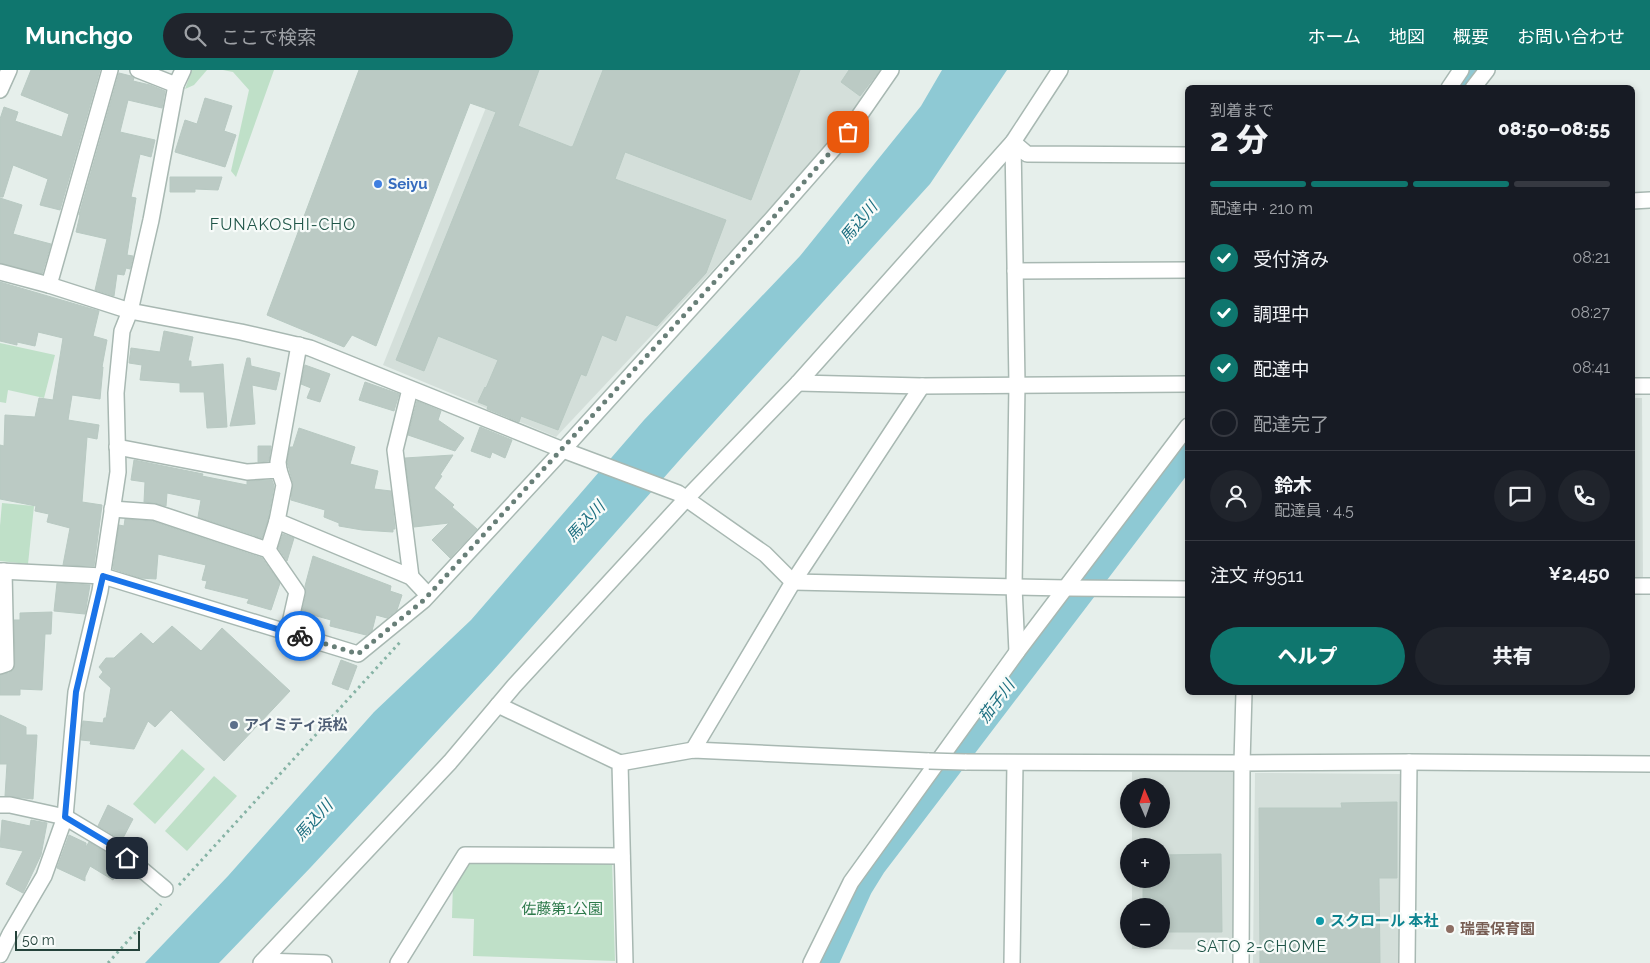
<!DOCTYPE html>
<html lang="ja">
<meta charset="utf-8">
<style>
:root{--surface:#171b24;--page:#20242c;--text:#f1f3f6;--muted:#9ea1a6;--line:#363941;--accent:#0f766e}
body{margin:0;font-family:Raleway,"Noto Sans JP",sans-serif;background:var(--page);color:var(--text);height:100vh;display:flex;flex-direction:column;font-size:19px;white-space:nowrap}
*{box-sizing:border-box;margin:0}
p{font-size:16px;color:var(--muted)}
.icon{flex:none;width:28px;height:28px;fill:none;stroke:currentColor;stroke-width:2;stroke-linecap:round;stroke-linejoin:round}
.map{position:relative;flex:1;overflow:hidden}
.panel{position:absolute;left:1185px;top:15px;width:450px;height:610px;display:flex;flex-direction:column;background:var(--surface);border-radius:8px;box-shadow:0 2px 8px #0003}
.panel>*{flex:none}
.needle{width:32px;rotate:358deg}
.fabs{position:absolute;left:1120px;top:708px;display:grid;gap:10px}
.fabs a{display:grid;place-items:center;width:50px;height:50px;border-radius:50%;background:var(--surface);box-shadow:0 2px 8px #0003;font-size:25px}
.scale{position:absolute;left:15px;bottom:12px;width:125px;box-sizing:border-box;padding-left:5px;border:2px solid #24423a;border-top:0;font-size:14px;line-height:18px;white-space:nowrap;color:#24423a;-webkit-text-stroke:4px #f7fbf9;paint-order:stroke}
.pin{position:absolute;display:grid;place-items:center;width:42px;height:42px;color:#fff;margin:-21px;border-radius:10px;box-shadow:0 2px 8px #0006}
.courier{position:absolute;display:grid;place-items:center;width:50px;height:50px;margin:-25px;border:4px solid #1a73e8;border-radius:50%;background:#fff;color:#222;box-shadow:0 1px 6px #0007}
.headline em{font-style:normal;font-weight:800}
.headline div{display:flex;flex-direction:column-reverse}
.headline{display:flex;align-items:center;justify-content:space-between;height:85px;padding:0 25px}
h1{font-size:32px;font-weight:800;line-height:38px}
.bar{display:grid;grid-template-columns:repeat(4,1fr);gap:8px 5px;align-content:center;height:60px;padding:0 25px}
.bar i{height:6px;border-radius:4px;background:var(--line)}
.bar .current{background:var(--accent)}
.bar p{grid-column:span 4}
.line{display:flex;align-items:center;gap:12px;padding:0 25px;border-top:1px solid var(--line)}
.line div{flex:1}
.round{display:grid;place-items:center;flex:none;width:52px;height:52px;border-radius:26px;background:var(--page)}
ol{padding:0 25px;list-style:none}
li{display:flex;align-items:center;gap:15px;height:55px}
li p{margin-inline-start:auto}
li .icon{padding:5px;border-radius:50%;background:var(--accent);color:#fff;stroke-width:4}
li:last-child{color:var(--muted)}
li i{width:28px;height:28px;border:2px solid var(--line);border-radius:50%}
.button{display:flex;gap:10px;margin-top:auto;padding:10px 25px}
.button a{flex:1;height:58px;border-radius:30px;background:var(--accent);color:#fff;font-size:20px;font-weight:800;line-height:58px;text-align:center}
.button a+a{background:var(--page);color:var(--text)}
header{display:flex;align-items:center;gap:30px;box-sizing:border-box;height:70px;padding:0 25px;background:var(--accent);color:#fff}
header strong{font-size:24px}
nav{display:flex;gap:28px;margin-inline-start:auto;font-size:18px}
.search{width:350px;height:45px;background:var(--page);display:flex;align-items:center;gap:12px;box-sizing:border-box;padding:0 18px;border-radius:28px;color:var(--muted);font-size:19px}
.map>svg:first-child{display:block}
</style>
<header>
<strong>Munchgo</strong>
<div class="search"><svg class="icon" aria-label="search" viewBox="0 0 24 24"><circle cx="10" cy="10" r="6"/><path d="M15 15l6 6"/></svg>ここで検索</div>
<nav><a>ホーム</a><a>地図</a><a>概要</a><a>お問い合わせ</a></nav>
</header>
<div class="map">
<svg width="1650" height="893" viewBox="0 0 1650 893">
<rect width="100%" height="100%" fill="#e6efeb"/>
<g fill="#d4dfda">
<path d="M501 0H886L838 67 556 367 383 295Z"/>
<path d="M1633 328H1642L1643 509H1633Z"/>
<path d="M1132 702H1234L1233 880 1132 879V869H1161V836H1132V809H1161V776H1132V749H1161V716H1132Z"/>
<path d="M1255 703 1400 704 1399 893H1253Z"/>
</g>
<g fill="#bfe0c8">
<path d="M192 0H207L194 15 185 19Z"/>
<path d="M223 0H274L236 107 231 101 249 20 233 2Z"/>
<path d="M0 273 55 285 44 328 8 320 6 333 0 332Z"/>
<path d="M2 433 34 436 28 494 0 491V456Z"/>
<path d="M182 679 205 699 155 754 133 734Z"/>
<path d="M214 706 237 726 187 781 165 761Z"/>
<path d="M469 788 612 789 615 891 473 886 474 849 452 848 453 812Z"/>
</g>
<path fill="#8ec9d4" d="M942 0H1007L930 114 684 385 492 602 311 797 219 893H145L228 806 374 642 471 550 644 350 800 186 921 36Z"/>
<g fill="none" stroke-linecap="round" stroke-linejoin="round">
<g stroke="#8ec9d4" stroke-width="30">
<path d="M1461 18 1475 0"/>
<path d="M823 893 858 816 871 795 1188 379"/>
</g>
</g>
<g fill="#bbcac4" stroke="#b8c9c2">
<path d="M31 0H100L60 140 40 135 48 109 13 95 3 127H0V49L4 37 18 42 15 51 62 67 69 44 21 25Z"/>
<path d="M359 0H539L518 56 571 77 573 76 603 0H800L751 130 625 82 615 109 726 150 706 203 657 256 626 245 616 271 602 265 586 306 581 304 558 360 521 346 519 352 487 339 488 336 478 332 485 317 486 318 498 290 438 266 424 301 396 290 496 42 470 33 376 276 352 265 344 277 267 245Z"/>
<path d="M849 0H880L860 26 841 12Z"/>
<path d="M119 3 131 6 134 8 133 11 150 15 165 21 162 38 128 30 120 62 155 70 151 87 140 84 131 127 136 128 127 185 133 186 130 199 126 198 124 205 117 204 114 226 95 220 107 169 76 162 80 145H79Z"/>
<path d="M205 28 232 36 224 61 236 65 225 97 175 82 185 50 197 54Z"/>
<path d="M170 107H222L218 120 195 119V122H170Z"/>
<path d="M0 128 22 135 13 164 51 174 42 204 0 193Z"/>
<path d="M0 212 99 241 93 266 107 270 102 297H103L100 329 72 325 68 350 99 355 97 369 87 367 82 432 102 435 94 496 63 495 70 458 47 452 49 444 35 441 36 436 0 429V375L4 376 5 345 35 347 39 328 53 330 63 268 38 262 35 276 17 272V275L0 271Z"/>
<path d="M164 261 193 267 188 291H191V297L223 294 227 357 207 358 204 322H180V313L140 310 142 295 129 293 131 278 160 282Z"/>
<path d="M247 288H250L251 296 280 303 276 320 252 315 255 354 230 356Z"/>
<path d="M305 295 330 304 320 332 307 328 311 318 301 314Z"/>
<path d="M365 312 399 324 394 341 359 330Z"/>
<path d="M417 331 441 341 438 350 464 368 455 381 408 365Z"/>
<path d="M480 357 512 370 505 388 492 382 490 388 471 381Z"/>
<path d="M299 358 355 377 350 394 378 401 374 419 391 421 395 459H393V462L362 460 339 456V453L324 447 325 440 291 430 293 413 287 392 290 377H293Z"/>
<path d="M258 376H271L269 391 258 392Z"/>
<path d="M453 385 440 405 442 406 434 418 454 435 452 437 477 459 450 488 432 470 449 453 414 457 405 388Z"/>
<path d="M134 390 203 404 202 406 247 415V411L272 410 274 416 268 449 262 468 198 447 201 430 167 423 166 436 155 433 144 432 145 412 131 410Z"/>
<path d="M125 449 152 451 262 488 280 513 271 540 247 533 249 529 205 518 207 511 202 510 206 495 158 484 156 509 140 508 113 499 119 455 124 456Z"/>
<path d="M283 464 294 468 287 491 278 478Z"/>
<path d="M313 486 391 516 390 521 402 525 397 540 387 548 376 545 372 561 366 565 330 556 331 550 302 542 306 524 305 516Z"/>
<path d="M57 513 90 515 85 544 54 541Z"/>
<path d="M52 542 51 564H45L42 620 20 619V625H0V605L9 603 13 600 15 594 14 550H20V543Z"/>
<path d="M172 556 201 581 222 558 290 621 224 691 171 640 155 657 148 651 134 679 90 674 91 671 81 670 83 651 103 653 104 648H106L111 618 99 607 103 602 99 597 106 588H114L141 563 153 574Z"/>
<path d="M341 590 357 596 348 620 332 614Z"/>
<path d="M0 645 26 657V665H37L33 729 5 726 7 694H0Z"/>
<path d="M1397 732V808H1379L1380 893H1260L1259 738H1342L1341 733Z"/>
<path d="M108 735 133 749 122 770 98 756Z"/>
<path d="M2 750 30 756 31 750 47 753 41 785 23 823 6 814 23 781 0 777Z"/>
<path d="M69 765 86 773V777L89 772 110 785 122 795 113 810 90 796 85 807V811L57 798Z"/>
<path d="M1221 784 1222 862H1161V836H1143V809H1161V785Z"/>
</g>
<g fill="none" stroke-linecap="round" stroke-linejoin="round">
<g stroke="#a8b8b2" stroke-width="18">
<g id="minor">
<path d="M138 0 176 15"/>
<path d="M1449 18 1461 0"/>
<path d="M1473 18 1487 0"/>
<path d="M0 20 9 0"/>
<path d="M1632 131 1650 130"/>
<path d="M1015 201 1188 200"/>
<path d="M0 202 49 215 130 241 241 262 310 278 563 380 678 423 765 484 793 512 1067 518 1188 519"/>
<path d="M49 215 110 0"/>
<path d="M798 313 922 316 1188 314"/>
<path d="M1632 316H1650"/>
<path d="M410 319 395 380 411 507"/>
<path d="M117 377 247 402 279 400 284 415 277 451 411 507 428 525"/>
<path d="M279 400 278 392 299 275"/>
<path d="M112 439 154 442 268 480 297 522 288 562"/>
<path d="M268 480 277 451"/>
<path d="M0 501 103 506 358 584 424 530 563 380 771 150 848 62 891 0"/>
<path d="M1632 516H1650"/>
<path d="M1017 582 1014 517 1017 314 1013 72 1027 84 1188 85"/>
<path d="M0 596 6 594 4 501"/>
<path d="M498 635 620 693 625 893"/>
<path d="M693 680 793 512 922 316"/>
<path d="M965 692 1242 693 1244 622"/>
<path d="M620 693 693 680 929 691"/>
<path d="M0 735H10L65 747 115 777 165 819"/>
<path d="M0 885 10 864 44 806 65 747 76 622 100 521 118 402 116 323 122 261 130 241 151 150 176 15 183 0"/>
<path d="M263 891 324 893"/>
<path d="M261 893 450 692 514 616 686 429 798 313 1013 72 1060 0"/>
<path d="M398 893 465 785 622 786"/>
<path d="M811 893 851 812 1017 582 1188 356"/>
<path d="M1012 893 1015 693"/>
<path d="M1241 893 1242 693 1409 692 1650 694"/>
<path d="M1407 893 1409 692"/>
</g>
</g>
<g stroke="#86b3a5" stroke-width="3" stroke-dasharray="2.5 4" stroke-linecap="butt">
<path d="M179 815 402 570"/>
<path d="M108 893 161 834"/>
</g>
<use href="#minor" stroke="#fff" stroke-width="15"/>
<g stroke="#a8b8b2" stroke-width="18" stroke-linecap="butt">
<path id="minor-bridge" d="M929 691 965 692"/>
</g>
<use href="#minor-bridge" stroke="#fff" stroke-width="15"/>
</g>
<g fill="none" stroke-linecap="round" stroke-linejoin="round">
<path stroke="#687f78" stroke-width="5" stroke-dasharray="0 9" d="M300 566 358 584 424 530 771 150 848 62"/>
<path stroke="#1a73e8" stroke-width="6" d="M127 788 115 777 65 747 76 622 103 506 300 566"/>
</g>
<circle fill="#3f7fe0" stroke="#f7fbf9" stroke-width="2" cx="378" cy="114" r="5"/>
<circle fill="#5c6f8a" stroke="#f7fbf9" stroke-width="2" cx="234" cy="655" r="5"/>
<circle fill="#0f9aa8" stroke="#f7fbf9" stroke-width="2" cx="1320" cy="851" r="5"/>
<circle fill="#8d6e63" stroke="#f7fbf9" stroke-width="2" cx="1450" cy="859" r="5"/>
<g text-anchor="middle" stroke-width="4.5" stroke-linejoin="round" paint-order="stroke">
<g font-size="15" font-weight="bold" fill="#366cbe" stroke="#f7fbf9" text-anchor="start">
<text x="388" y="119">Seiyu</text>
</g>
<g font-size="15" font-weight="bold" fill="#4e5e75" stroke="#f7fbf9" text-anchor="start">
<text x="244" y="660">アイミティ浜松</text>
</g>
<g font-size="15" fill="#2d7a4b" stroke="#f7fbf9">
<text x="562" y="844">佐藤第1公園</text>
</g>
<g font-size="15" font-weight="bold" fill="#0d838f" stroke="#f7fbf9" text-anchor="start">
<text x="1330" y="856">スクロール 本社</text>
</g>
<g font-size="15" font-weight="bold" fill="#785e54" stroke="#f7fbf9" text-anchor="start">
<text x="1460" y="864">瑞雲保育園</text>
</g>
<g font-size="16" font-style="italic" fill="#1c6f80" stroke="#f7fbf9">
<text transform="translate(858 152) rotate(-50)" y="6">馬込川</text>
<text transform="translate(585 451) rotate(-47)" y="6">馬込川</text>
<text transform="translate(996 631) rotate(-53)" y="6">茄子川</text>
<text transform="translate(313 750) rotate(-48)" y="6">馬込川</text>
</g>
<g font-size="16" letter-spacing="1" fill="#1f5548" stroke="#f7fbf9">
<text x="283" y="160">FUNAKOSHI-CHO</text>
<text x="1262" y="882">SATO 2-CHOME</text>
</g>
</g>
</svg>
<div class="fabs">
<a><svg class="needle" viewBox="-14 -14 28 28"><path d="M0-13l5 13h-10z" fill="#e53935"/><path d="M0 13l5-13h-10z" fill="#9ea1a6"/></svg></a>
<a>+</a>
<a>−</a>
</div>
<div class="scale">50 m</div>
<div class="pin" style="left:848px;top:62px;background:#ea580c"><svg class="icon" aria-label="bag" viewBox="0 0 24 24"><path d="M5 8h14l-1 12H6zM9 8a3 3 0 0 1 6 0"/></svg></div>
<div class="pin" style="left:127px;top:788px;background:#1f2937"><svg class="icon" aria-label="home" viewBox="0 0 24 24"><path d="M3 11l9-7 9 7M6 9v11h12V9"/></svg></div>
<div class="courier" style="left:300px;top:566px"><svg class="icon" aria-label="bike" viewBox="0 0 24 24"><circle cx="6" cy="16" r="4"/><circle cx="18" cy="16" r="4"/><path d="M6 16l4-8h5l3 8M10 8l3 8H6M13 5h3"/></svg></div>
<section class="panel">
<div class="headline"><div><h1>2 分</h1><p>到着まで</p></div><em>08:50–08:55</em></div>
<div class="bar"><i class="current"></i><i class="current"></i><i class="current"></i><i></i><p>配達中 · 210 m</p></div>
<ol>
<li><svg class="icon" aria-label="check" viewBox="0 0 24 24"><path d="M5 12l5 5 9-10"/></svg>受付済み<p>08:21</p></li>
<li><svg class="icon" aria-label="check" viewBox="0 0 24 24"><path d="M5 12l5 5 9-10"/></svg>調理中<p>08:27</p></li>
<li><svg class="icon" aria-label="check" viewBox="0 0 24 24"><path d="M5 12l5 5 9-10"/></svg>配達中<p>08:41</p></li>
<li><i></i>配達完了</li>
</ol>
<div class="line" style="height:90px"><a class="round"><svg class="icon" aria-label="person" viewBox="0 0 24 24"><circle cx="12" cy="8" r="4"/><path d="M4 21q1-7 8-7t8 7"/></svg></a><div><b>鈴木</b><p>配達員 · 4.5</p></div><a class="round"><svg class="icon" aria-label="chat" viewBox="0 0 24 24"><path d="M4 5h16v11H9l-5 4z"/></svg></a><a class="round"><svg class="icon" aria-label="phone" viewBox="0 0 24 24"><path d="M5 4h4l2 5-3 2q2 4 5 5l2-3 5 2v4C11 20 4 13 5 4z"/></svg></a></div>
<div class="line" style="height:65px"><div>注文 #9511</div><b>¥2,450</b></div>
<div class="button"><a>ヘルプ</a><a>共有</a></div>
</section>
</div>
